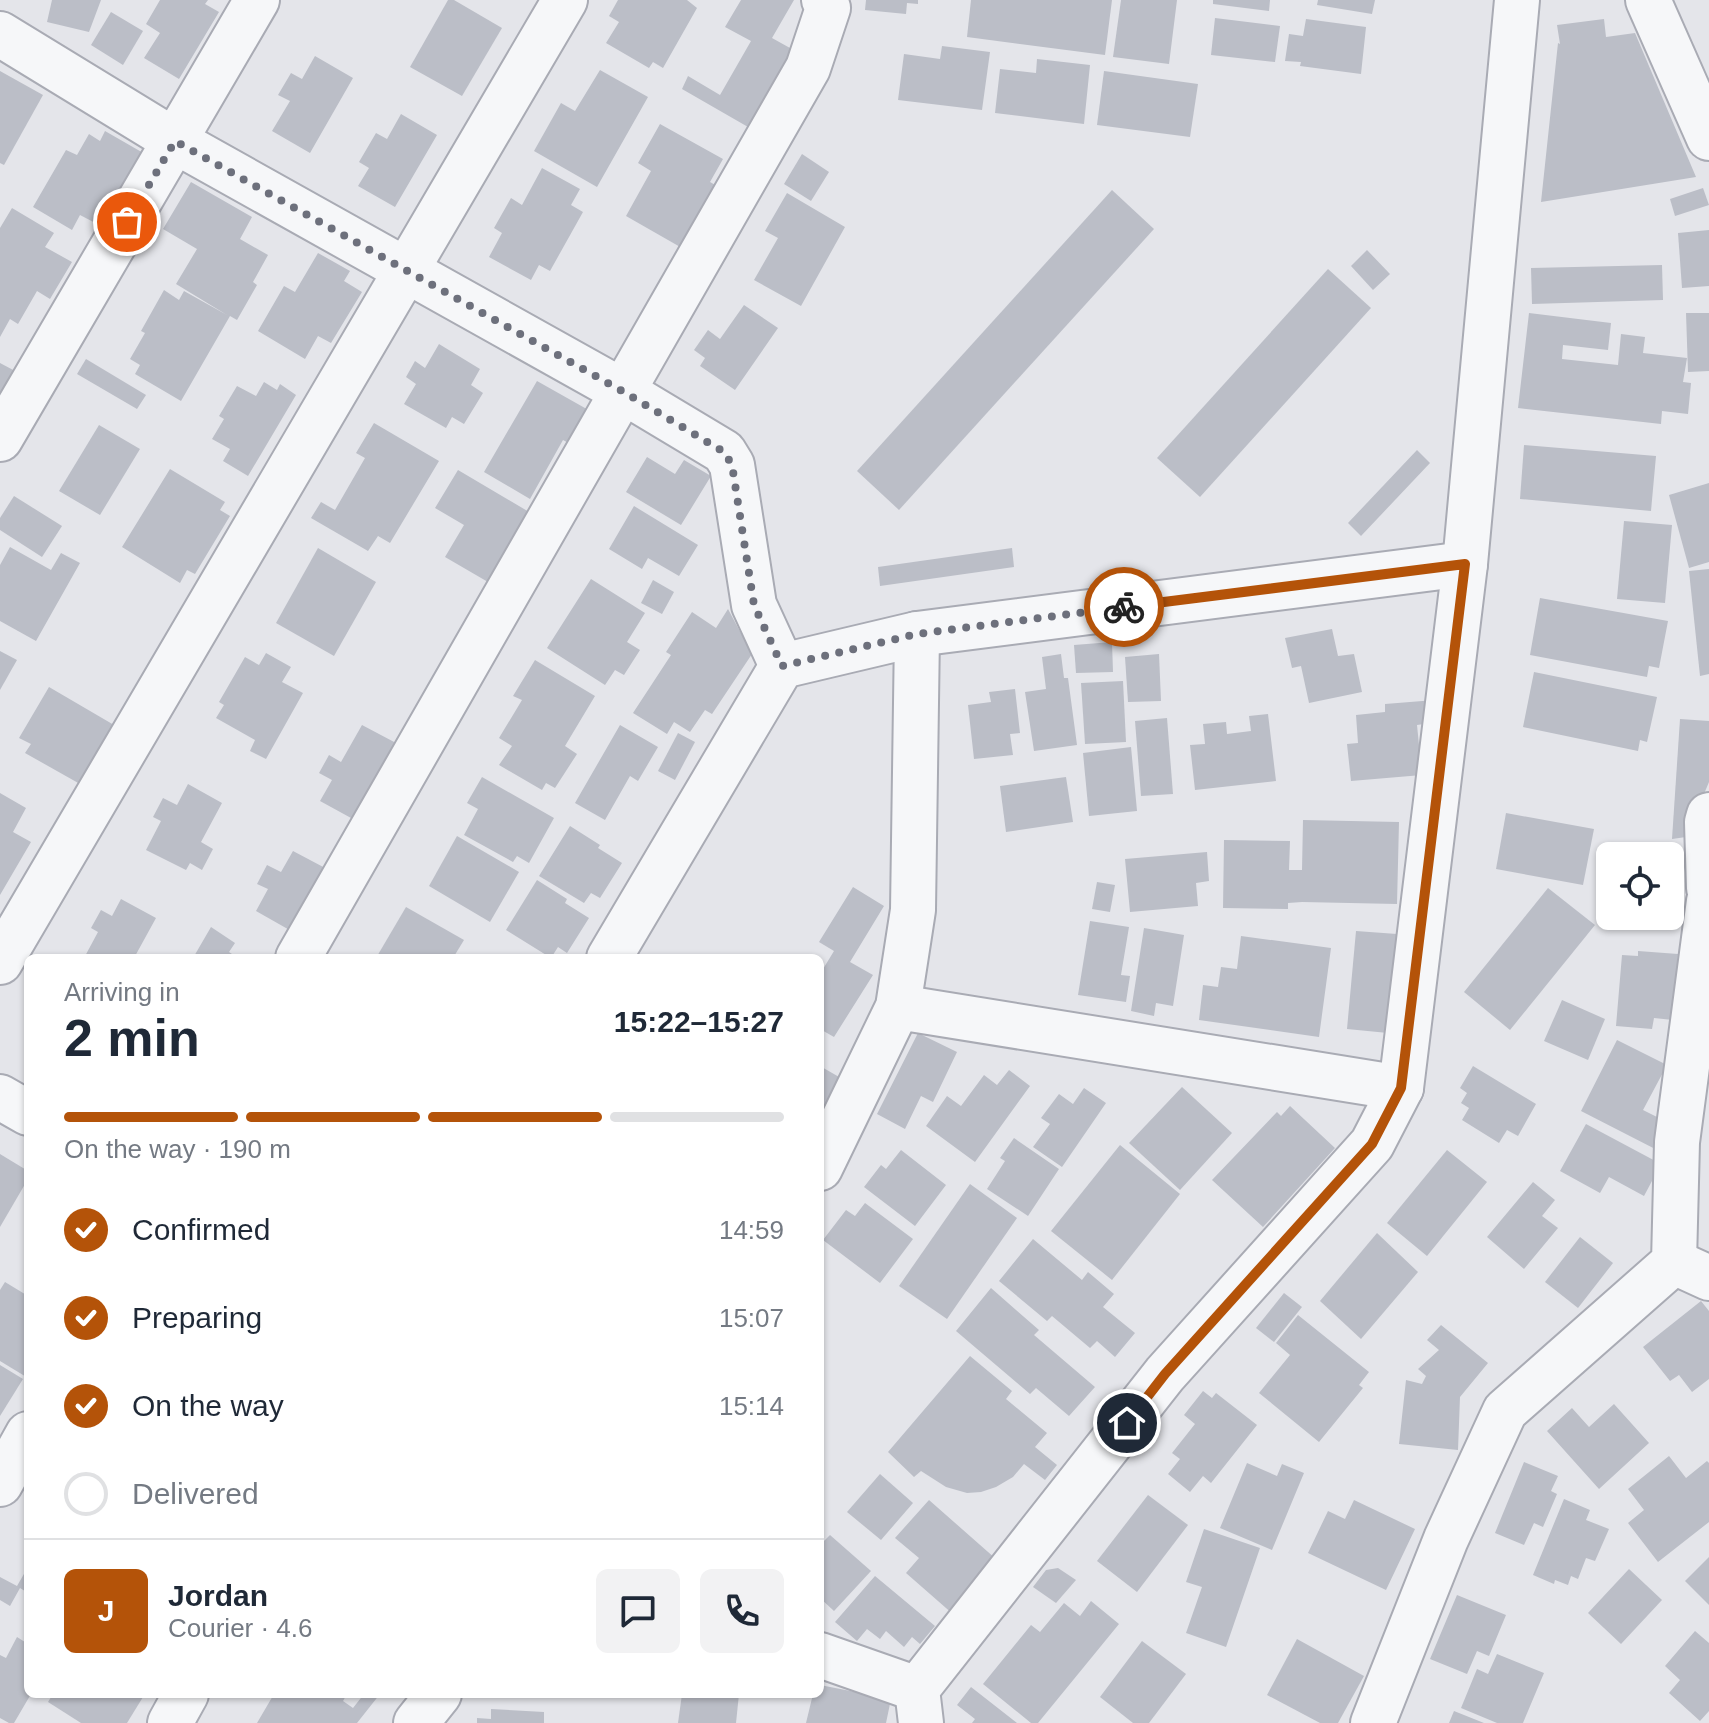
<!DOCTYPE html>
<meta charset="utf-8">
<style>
:root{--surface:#fff;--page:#f2f2f3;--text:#1f2937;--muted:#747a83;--line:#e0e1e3;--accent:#b45309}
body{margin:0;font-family:Arial,sans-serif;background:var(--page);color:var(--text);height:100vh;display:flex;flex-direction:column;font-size:30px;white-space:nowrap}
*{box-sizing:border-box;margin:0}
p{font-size:26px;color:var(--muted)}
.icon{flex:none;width:44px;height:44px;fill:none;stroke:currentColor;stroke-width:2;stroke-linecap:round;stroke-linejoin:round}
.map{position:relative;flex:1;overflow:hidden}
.side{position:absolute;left:24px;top:954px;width:800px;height:744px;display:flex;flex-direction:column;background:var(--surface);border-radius:12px;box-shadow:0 2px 6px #0004}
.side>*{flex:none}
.fabs{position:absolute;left:1596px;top:842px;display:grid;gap:16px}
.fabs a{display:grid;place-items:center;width:88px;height:88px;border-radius:12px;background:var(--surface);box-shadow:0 2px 6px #0004;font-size:40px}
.pin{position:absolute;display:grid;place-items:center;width:68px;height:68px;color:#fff;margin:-34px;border:4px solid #fff;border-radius:50%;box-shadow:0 2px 8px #0007}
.courier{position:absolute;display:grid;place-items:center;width:80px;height:80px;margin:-40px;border:6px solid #b45309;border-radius:50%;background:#fff;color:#222;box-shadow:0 2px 10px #0007}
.headline em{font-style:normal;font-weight:600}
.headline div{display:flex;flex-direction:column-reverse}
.headline{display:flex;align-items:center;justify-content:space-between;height:136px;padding:0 40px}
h1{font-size:52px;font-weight:600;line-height:60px}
.bar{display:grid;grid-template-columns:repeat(4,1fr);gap:12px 8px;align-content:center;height:96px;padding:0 40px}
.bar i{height:10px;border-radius:6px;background:var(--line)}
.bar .current{background:var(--accent)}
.bar p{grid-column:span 4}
.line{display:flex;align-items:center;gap:20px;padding:0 40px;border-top:2px solid var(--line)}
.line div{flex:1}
.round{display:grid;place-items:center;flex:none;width:84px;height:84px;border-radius:12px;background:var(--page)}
ol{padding:0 40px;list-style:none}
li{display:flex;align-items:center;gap:24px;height:88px}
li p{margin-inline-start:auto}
li .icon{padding:8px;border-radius:50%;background:var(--accent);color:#fff;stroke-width:4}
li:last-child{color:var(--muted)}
li i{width:44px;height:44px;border:4px solid var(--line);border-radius:50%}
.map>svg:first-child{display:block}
</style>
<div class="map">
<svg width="1709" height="1723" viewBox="0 0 1709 1723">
<rect width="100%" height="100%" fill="#e4e5ea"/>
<g fill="#bbbec7">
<path d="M52 0H101L89 32 47 22Z"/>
<path d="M160 0H208L205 4 219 12 179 79 144 58 160 33 146 24Z"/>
<path d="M448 0H454L502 28 462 96 410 67Z"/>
<path d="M618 0H687L697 8 663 68 653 62 649 68 606 43 619 22 609 16Z"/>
<path d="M741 0H794L772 38 799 53 755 131 682 89 688 76 720 95 751 41 725 27Z"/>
<path d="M866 0H918V4L907 3 906 14 865 10Z"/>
<path d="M971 0H1112L1105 55 967 37Z"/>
<path d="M1121 0H1177L1169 64 1113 57Z"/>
<path d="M1213 0H1270L1269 11 1213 4Z"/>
<path d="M1318 0H1375L1372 14 1317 5Z"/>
<path d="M111 12 143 31 123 65 91 45Z"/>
<path d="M1215 18 1280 26 1275 62 1211 55Z"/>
<path d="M1306 19 1366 27 1361 74 1300 66 1301 62 1285 61 1289 34 1303 36Z"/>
<path d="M1604 19 1606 37 1635 33 1696 177 1541 202 1558 43 1560 44 1557 25Z"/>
<path d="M942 46 990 52 982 110 898 100 904 54 940 59Z"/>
<path d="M315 56 353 78 310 153 272 131 290 101 278 95 291 73 302 79Z"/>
<path d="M1037 59 1090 65 1084 124 995 113 1000 69 1036 73Z"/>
<path d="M600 70 648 97 597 187 534 151 561 103 575 111Z"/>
<path d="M0 71 43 95 4 165 0 163Z"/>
<path d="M1104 71 1198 84 1190 137 1097 125Z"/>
<path d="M401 114 437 135 395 207 358 186 369 168 359 162 376 133 387 139Z"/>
<path d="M660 124 723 159 710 182 724 190 689 252 626 216 651 171 638 163Z"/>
<path d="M105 131 145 154 103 227 80 215 72 230 33 207 66 150 77 155 89 134 100 141Z"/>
<path d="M802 154 829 172 811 201 784 184Z"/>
<path d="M542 168 580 189 571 205 583 212 550 271 539 265 531 280 489 257 502 233 494 228 511 198 522 205Z"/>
<path d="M191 182 252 217 240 239 268 255 253 282 257 285 237 320 230 316 181 401 135 374 140 365 130 359 145 333 141 331 164 290 179 300 184 291 227 315 176 284 197 249 163 229Z"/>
<path d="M1703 188 1709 205 1675 216 1670 199Z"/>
<path d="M1112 190 1154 229 899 510 857 471Z"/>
<path d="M787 193 845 227 801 306 754 280 778 238 765 231Z"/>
<path d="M12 208 54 233 45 247 72 262 50 299 37 291 18 324 10 319 0 337V228Z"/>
<path d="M1709 230V286L1682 288 1678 233Z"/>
<path d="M1367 250 1390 274 1373 290 1351 266Z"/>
<path d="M318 253 350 271 344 281 362 292 331 343 318 336 305 359 258 331 284 286 295 292Z"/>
<path d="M1662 265 1663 300 1532 304 1531 268Z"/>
<path d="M1328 269 1371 308 1200 497 1157 458Z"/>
<path d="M744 305 778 328 735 390 700 366 705 358 694 350 708 330 720 339Z"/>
<path d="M1529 313 1611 323 1608 350 1563 345 1562 359 1618 365 1621 334 1645 337 1643 353 1687 358 1683 382 1691 383 1688 414 1662 411 1661 424 1518 408Z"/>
<path d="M1686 313H1709V371L1688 372Z"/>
<path d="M439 344 480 369 471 385 483 393 464 424 452 417 446 428 404 404 416 384 406 377 415 361 425 368Z"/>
<path d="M86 359 146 395 137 409 77 374Z"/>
<path d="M0 363 17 372 0 418Z"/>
<path d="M537 381 592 412 572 445 563 440 530 499 484 472Z"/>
<path d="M264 382 277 390 280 384 296 395 248 476 223 461 230 449 212 439 224 419 219 416 237 386 256 396Z"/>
<path d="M374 423 439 461 390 543 378 536 368 551 311 518 321 502 335 510 365 458 356 453Z"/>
<path d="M99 425 140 449 100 515 59 491Z"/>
<path d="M1524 445 1656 456 1651 511 1520 499Z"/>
<path d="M1417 450 1430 463 1361 536 1348 523Z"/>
<path d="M647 457 675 474 684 460 711 476 681 525 626 492Z"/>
<path d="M170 469 225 502 220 510 230 516 195 574 187 570 180 583 122 547Z"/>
<path d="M458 470 541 519 500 589 445 557 464 525 435 508Z"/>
<path d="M1709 483V562L1689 568 1669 495Z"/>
<path d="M14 496 62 526 42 557 0 530V518Z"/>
<path d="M634 506 698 545 679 576 648 558 642 569 609 549Z"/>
<path d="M1624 521 1672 525 1665 603 1617 599Z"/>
<path d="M10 547 51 570 61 553 80 563 36 641 0 621V565Z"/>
<path d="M318 548 376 582 334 656 276 623Z"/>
<path d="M1012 548 1014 567 880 586 878 567Z"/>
<path d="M1709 569V674L1700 676 1689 571Z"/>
<path d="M591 579 645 613 627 642 640 650 624 675 615 670 605 685 547 648Z"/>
<path d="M653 580 674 592 662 614 641 603Z"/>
<path d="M1540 598 1668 621 1659 668 1649 666 1647 677 1530 655Z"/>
<path d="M728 609 752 654 712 714 705 710 690 732 674 722 667 734 633 713 671 655 666 652 692 612 716 628Z"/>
<path d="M1332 629 1338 656 1354 654 1362 692 1309 703 1301 666 1292 668 1285 638Z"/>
<path d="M1112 642 1113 672 1076 673 1074 645Z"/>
<path d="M0 651 17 660 0 690Z"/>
<path d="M266 653 291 667 282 682 303 693 266 759 250 751 255 740 216 718 224 705 219 702 245 657 259 665Z"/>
<path d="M1061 654 1064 678H1068L1077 745 1034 751 1025 692 1046 689 1042 657Z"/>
<path d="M1159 654 1161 701 1128 702 1125 657Z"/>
<path d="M535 660 595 696 565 746 577 754 555 788 546 783 542 790 499 765 512 746 499 738 522 700 513 696Z"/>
<path d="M1534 672 1657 697 1647 742 1640 740 1638 751 1523 727Z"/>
<path d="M1123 681 1126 742 1085 744 1081 683Z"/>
<path d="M49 687 114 725 80 784 25 753 31 744 19 738Z"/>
<path d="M1015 689 1020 733 1010 734 1013 755 974 759 968 705 991 702 989 692Z"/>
<path d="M1435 700 1431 723 1417 725 1422 775 1351 781 1347 744 1358 743 1356 715 1385 712V704Z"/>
<path d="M1268 714 1276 781 1195 790 1190 745 1205 744 1203 724 1226 722 1227 734 1251 731 1249 716Z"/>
<path d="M1167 718 1173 794 1141 796 1135 721Z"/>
<path d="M1680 719 1709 721V782L1686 837 1672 839Z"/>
<path d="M362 725 396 743 386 759 395 764 362 824 320 801 332 780 319 773 329 755 341 762Z"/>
<path d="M620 725 658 747 638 781 630 776 605 820 575 803Z"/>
<path d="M678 733 695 742 675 780 658 771Z"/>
<path d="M1131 747 1137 811 1089 816 1083 753Z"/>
<path d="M482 777 554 818 529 863 517 856 513 862 464 835 478 809 467 803Z"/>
<path d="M1066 777 1073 822 1006 832 1000 786Z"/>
<path d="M188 784 222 803 201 842 213 849 202 870 190 863 186 870 146 850 161 821 153 817 163 798 177 805Z"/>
<path d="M0 793 26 808 13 832 31 842 0 895Z"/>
<path d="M1506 813 1594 829 1583 885 1496 869Z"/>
<path d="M1303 820 1399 822 1397 904 1302 902 1288 903V909L1223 908 1224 840 1290 841 1289 870H1302Z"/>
<path d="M570 826 600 845 598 848 622 863 600 898 591 893 584 903 539 876Z"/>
<path d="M457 836 519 872 490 922 429 886Z"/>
<path d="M293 851 327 869 293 932 256 911 268 889 257 884 267 865 281 872Z"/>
<path d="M1207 852 1209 881 1196 883 1198 906 1130 912 1125 859Z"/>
<path d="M1659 852 1687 859 1680 888 1670 886V856H1657Z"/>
<path d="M537 880 567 899 565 903 589 918 567 953 558 947 551 958 506 930Z"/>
<path d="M1097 882 1115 885 1110 912 1092 909Z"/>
<path d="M853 887 884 906 850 962 873 975 834 1037 820 1029V974L834 951 819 942Z"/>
<path d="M1548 888 1595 925 1510 1030 1464 992Z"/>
<path d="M121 899 156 918 134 958H84L98 932 91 928 101 910 112 916Z"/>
<path d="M406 907 464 940 453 958H376Z"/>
<path d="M1090 921 1129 927 1121 975 1130 976 1126 1002 1078 995Z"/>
<path d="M211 927 235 943 229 952 238 958H193Z"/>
<path d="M1144 928 1184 935 1173 1006 1156 1003 1154 1016 1131 1011Z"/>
<path d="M1356 931 1397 934 1388 1033 1347 1029Z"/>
<path d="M1241 936 1331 948 1319 1037 1199 1020 1203 985 1218 987 1221 967 1237 969Z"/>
<path d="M1638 951 1678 954 1673 1020 1654 1018 1652 1029 1616 1026 1622 955 1638 956Z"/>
<path d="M1562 1000 1605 1019 1588 1060 1544 1041Z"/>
<path d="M918 1033 957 1052 933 1102 921 1096 905 1129 877 1114Z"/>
<path d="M1617 1040 1667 1065 1643 1110 1665 1121 1661 1152 1581 1111Z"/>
<path d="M820 1066 846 1081 820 1127Z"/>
<path d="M1473 1066 1536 1104 1518 1136 1507 1130 1499 1143 1462 1120 1469 1108 1461 1103 1467 1093 1460 1088Z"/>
<path d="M1009 1070 1030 1086 975 1162 926 1126 947 1096 961 1106 984 1075 997 1085Z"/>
<path d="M1182 1087 1232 1133 1180 1190 1129 1143Z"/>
<path d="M1084 1088 1106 1103 1062 1167 1033 1147 1050 1124 1041 1118 1059 1094 1073 1104Z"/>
<path d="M1290 1106 1335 1148 1263 1227 1212 1180 1277 1112 1281 1116Z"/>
<path d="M1586 1124 1661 1164 1644 1196 1609 1177 1600 1193 1560 1171Z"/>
<path d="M1014 1138 1059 1169 1028 1216 987 1189 1005 1161 1000 1158Z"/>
<path d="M1120 1145 1180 1194 1112 1280 1051 1231Z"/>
<path d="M901 1150 946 1185 915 1226 864 1187 881 1165 886 1169Z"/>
<path d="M1447 1150 1487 1182 1427 1256 1387 1223Z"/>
<path d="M0 1154 28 1171V1179L0 1227Z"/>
<path d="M1533 1182 1555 1200 1542 1216 1558 1228 1524 1269 1487 1237Z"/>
<path d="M970 1184 1017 1218 947 1319 899 1286Z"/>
<path d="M865 1203 913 1239 880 1283 823 1240 846 1210 855 1216Z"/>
<path d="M1377 1233 1418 1272 1361 1339 1320 1301Z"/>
<path d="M1580 1237 1613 1263 1578 1308 1545 1282Z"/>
<path d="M1033 1239 1082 1280 1088 1272 1114 1294 1103 1307 1135 1333 1115 1357 1097 1341 1090 1348 1052 1316 1047 1321 999 1281Z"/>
<path d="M5 1282 28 1296V1378L0 1361V1290Z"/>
<path d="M991 1288 1039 1330 1034 1335 1095 1387 1069 1416 1036 1388 1030 1394 956 1331Z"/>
<path d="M1284 1293 1302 1307 1274 1342 1256 1328Z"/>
<path d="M1701 1301 1709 1311V1379L1692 1392 1679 1375 1670 1381 1643 1347Z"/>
<path d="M1298 1315 1369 1372 1359 1385 1363 1388 1319 1442 1259 1393 1290 1355 1276 1343Z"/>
<path d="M1441 1325 1488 1363 1460 1397 1458 1450 1399 1444 1406 1380 1422 1384 1426 1376 1418 1369 1439 1350 1427 1340Z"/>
<path d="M970 1356 1012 1391 1006 1399 1047 1433 1035 1447 1057 1465 1045 1480 1024 1464 1013 1477 996 1487 981 1492 967 1493 946 1487 921 1471 914 1477 888 1452Z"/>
<path d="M0 1365 23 1379 0 1416Z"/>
<path d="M1203 1391 1212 1398 1216 1393 1257 1425 1211 1483 1203 1476 1190 1492 1168 1474 1180 1459 1172 1453 1195 1424 1184 1415Z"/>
<path d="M1614 1404 1649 1443 1599 1489 1547 1431 1572 1408 1589 1427Z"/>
<path d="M1669 1456 1686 1478 1707 1461 1709 1463V1522L1658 1562 1628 1523 1644 1510 1628 1489Z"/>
<path d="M1524 1462 1558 1476 1551 1491 1557 1494 1543 1527 1534 1523 1524 1545 1495 1533Z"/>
<path d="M1247 1463 1277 1476 1282 1464 1304 1473 1272 1550 1220 1528Z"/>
<path d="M880 1474 913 1503 881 1540 847 1512Z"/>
<path d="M1148 1495 1188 1525 1137 1592 1097 1561Z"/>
<path d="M1564 1499 1590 1510 1586 1520 1609 1529 1595 1561 1586 1558 1578 1579 1571 1576 1568 1585 1555 1580 1554 1584 1533 1575Z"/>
<path d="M929 1500 996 1559 979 1579 976 1577 965 1590 971 1596 954 1615 906 1573 919 1558 895 1538Z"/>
<path d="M1354 1500 1415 1529 1386 1590 1308 1553 1328 1511 1345 1519Z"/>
<path d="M1204 1529 1260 1548 1226 1647 1186 1633 1202 1587 1186 1582Z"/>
<path d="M830 1535 871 1571 834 1611 820 1598V1545Z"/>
<path d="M1709 1557V1605L1685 1581Z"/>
<path d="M28 1567V1593L20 1588 10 1606 0 1600V1577L17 1586Z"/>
<path d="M1058 1568 1076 1580 1056 1603 1033 1587 1046 1570Z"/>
<path d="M1629 1569 1662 1600 1621 1644 1588 1613Z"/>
<path d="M875 1576 935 1626 920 1644 912 1637 904 1647 886 1631 880 1639 867 1629 857 1641 835 1622Z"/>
<path d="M1457 1595 1506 1615 1489 1656 1477 1651 1467 1674 1430 1659Z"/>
<path d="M1091 1601 1119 1624 1038 1723H1031L983 1684 1031 1625 1040 1632 1064 1603 1080 1616Z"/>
<path d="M1695 1631 1709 1643V1711L1700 1721 1669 1693 1680 1680 1665 1666Z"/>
<path d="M17 1637 28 1644V1694H31L14 1723H9L0 1718V1655L6 1658Z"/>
<path d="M1297 1639 1364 1676 1338 1723H1320L1267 1695Z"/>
<path d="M1142 1641 1186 1674 1149 1723H1133L1100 1697Z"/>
<path d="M1497 1654 1544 1673 1523 1723H1497L1461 1708 1477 1669 1488 1674Z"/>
<path d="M820 1685 891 1699 886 1723H806L813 1694H820Z"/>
<path d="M971 1687 1017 1723H972L975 1719 957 1705Z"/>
<path d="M53 1694H138L143 1697 127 1723H81L48 1702Z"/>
<path d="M274 1694H347L343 1701 353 1708 364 1694H380L357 1723H257Z"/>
<path d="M682 1694H739L736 1723H678Z"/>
<path d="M491 1709 544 1712V1723H477V1718L491 1719Z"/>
<path d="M1454 1711 1484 1723H1449Z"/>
</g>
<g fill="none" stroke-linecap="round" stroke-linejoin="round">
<g stroke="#a9abb4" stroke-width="48">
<g id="minor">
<path d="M1648 0 1709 138"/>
<path d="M0 34 175 141 624 392 724 452 732 465 754 605 782 666"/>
<path d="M0 439 257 0"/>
<path d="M1709 815 1707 822 1709 888"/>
<path d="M298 958 808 68 828 8 824 0"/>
<path d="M609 958 782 666 917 634 1465 564"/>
<path d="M0 962 565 0"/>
<path d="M898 1007 1401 1088"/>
<path d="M0 1097 28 1113"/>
<path d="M820 1168 898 1007 913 910 917 634"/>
<path d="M1674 1262 1709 1278"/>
<path d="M0 1484 28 1434"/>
<path d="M820 1655 917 1689"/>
<path d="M170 1723 186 1694"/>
<path d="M921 1723 917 1689 1165 1374 1372 1144 1401 1088 1465 564 1517 0"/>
<path d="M1373 1723 1446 1539 1505 1411 1674 1262 1677 1142 1709 901"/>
</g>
</g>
<g stroke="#a9abb4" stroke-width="48">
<path id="tertiary" d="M416 1723 439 1694"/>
</g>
<use href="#minor" stroke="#f6f7f9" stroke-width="44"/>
<use href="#tertiary" stroke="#f6f7f9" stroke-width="44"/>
</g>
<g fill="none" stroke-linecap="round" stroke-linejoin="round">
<path stroke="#6d707c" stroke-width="8" stroke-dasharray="0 14.4" d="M127 222 175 141 624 392 724 452 732 465 754 605 782 666 917 634 1124 607"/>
<path stroke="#b45309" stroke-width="10" d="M1124 607 1465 564 1401 1088 1372 1144 1165 1374 1127 1423"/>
</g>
</svg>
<div class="fabs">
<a><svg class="icon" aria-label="locate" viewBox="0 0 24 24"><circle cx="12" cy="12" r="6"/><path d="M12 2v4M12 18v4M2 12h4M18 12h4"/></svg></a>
</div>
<div class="pin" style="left:127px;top:222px;background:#ea580c"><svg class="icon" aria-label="bag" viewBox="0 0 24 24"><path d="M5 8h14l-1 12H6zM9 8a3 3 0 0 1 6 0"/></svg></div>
<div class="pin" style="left:1127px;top:1423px;background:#1f2937"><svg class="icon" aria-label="home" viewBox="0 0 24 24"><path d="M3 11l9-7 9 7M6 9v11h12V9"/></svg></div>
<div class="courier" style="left:1124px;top:607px"><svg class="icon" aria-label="bike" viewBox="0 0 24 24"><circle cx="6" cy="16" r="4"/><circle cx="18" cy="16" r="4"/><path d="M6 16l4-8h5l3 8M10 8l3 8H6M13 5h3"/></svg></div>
<section class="side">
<div class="headline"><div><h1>2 min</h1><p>Arriving in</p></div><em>15:22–15:27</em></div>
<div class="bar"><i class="current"></i><i class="current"></i><i class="current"></i><i></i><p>On the way · 190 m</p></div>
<ol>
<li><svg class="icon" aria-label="check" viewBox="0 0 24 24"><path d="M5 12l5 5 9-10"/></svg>Confirmed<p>14:59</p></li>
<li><svg class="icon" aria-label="check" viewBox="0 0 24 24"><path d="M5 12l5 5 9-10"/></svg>Preparing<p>15:07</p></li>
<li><svg class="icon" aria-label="check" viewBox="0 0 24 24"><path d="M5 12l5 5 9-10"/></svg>On the way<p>15:14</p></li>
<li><i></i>Delivered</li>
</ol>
<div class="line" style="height:144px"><b class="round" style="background:var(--accent);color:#fff">J</b><div><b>Jordan</b><p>Courier · 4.6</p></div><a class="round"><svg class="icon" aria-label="chat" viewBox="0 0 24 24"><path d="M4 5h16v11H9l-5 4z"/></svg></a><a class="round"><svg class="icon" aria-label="phone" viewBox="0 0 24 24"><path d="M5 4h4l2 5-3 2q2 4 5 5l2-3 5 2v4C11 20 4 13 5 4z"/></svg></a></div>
</section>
</div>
